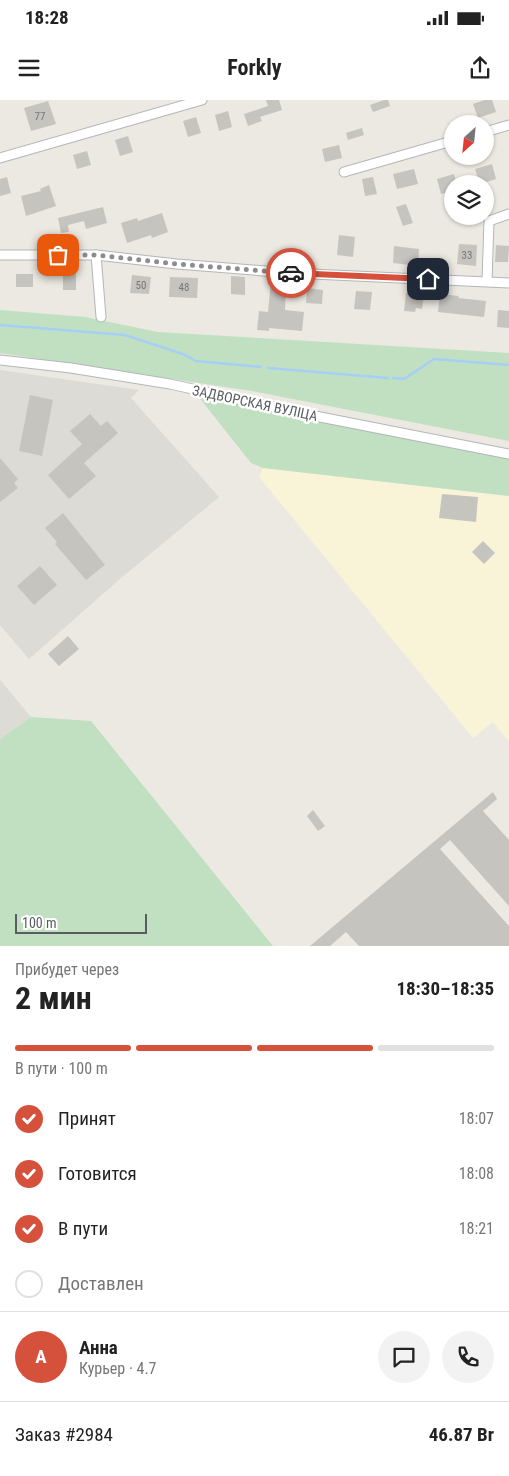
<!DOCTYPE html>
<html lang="ru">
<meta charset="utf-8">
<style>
:root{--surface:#fff;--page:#f2f2f2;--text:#222;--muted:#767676;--line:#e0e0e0;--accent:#d5513c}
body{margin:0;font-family:"Roboto Condensed",sans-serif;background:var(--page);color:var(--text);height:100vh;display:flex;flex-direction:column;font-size:19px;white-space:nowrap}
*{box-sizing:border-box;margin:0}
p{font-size:16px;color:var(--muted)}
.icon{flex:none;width:28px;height:28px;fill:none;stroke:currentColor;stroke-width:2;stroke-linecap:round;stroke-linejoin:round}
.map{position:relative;height:846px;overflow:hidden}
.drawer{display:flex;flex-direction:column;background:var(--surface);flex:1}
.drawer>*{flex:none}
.needle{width:32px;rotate:207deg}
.fabs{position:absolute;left:444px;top:15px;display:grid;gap:10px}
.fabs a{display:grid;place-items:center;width:50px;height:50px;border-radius:50%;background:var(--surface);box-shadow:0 1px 4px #0004;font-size:25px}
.scale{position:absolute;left:15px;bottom:12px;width:132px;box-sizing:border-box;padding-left:5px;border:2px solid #595c60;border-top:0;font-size:14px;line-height:18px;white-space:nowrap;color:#595c60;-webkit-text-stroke:4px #fff;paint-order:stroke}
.pin{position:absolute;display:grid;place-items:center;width:42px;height:42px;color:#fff;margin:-21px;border-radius:10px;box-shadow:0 2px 8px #0006}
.courier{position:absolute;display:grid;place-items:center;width:50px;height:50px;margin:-25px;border:4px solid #d5513c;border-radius:50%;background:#fff;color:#222;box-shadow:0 1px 6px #0007}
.head em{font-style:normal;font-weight:700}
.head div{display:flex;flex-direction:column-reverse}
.head{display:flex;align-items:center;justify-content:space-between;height:85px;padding:0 15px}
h1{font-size:32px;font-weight:700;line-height:38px}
.bar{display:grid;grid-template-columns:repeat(4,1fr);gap:8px 5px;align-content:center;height:60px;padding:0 15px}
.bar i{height:6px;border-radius:4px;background:var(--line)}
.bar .on{background:var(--accent)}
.bar p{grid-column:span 4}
.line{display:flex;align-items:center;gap:12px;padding:0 15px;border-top:1px solid var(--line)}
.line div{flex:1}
.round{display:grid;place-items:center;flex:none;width:52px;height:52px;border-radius:26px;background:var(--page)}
ol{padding:0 15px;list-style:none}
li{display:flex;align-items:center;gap:15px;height:55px}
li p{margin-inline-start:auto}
li .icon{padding:5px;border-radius:50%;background:var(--accent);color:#fff;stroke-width:4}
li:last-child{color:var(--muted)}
li i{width:28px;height:28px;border:2px solid var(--line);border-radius:50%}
.status{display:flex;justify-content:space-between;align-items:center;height:35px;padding:0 25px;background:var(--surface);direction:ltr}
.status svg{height:14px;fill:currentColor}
header{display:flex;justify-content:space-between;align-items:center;height:65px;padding:0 15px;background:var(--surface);font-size:22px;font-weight:700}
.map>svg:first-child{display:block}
</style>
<div class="status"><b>18:28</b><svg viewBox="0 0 49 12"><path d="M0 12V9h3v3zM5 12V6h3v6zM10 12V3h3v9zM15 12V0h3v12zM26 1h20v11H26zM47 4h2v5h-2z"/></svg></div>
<header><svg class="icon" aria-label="menu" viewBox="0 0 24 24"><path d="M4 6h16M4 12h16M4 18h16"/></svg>Forkly<svg class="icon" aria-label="share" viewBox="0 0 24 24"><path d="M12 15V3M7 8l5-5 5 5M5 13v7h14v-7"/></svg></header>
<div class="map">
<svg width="509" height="846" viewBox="0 0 509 846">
<rect width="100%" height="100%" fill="#ebe9e1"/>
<path fill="#f9f3d7" d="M263 368 509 396V642L493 622 473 638 259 377Z"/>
<g fill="#dcdbd5">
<path d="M0 270 139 290 131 298 219 397 121 478 29 559 0 525Z"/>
<path d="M0 580 31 617 0 639Z"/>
</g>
<g fill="#c0e0c1">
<path d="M0 210 85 217 158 232 509 253V341L252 291 0 253Z"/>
<path d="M198 296 509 357V396L263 368 251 363Z"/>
<path d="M31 617 91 621 273 846H0V639Z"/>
</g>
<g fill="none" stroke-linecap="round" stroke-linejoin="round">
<g stroke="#a7cff5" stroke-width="2.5">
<path d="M0 225 125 235 183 254 196 261 261 267"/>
<path d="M268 268 388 278"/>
<path d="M393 278 404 279 434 259 509 265"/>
</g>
</g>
<g fill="#c6c4be">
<path d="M266 0H279L282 10 260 17 262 21 248 26 244 14 268 6Z"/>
<path d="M384 0H388L390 6 373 12 370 5Z"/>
<path d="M485 0H492L496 12 478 18 473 4Z"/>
<path d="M48 1 56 24 31 31 24 8Z"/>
<path d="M228 11 232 27 219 31 215 15Z"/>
<path d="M196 17 201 33 188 37 183 21Z"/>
<path d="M362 28 364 35 348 40 346 33Z"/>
<path d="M128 36 133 52 120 56 115 40Z"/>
<path d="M339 45 342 58 325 62 322 49Z"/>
<path d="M87 51 91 65 77 69 73 55Z"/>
<path d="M492 64 496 79 480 84 475 69Z"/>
<path d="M414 69 418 84 397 89 393 74Z"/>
<path d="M454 74 457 84H452V91L441 94 437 79Z"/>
<path d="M7 77 11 93 0 96V79Z"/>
<path d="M373 77 377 94 365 96 362 79Z"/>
<path d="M49 85 56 106 26 116 21 96 41 91 40 89Z"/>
<path d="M406 104 413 123 403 126 396 107Z"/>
<path d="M103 107 107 123 86 129 84 121 68 125 69 132 61 133 58 118Z"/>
<path d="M162 113 168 132 152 138 151 135 127 143 121 123 137 118 138 121Z"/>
<path d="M339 135 355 137 353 157 337 155Z"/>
<path d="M459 144 477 145 476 166 457 164Z"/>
<path d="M496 145 509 146 508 162H495Z"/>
<path d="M394 146 419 149 418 166 393 163Z"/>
<rect x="16" y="174" width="17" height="13"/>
<rect x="63" y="174" width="13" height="16"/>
<path d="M132 175 151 177 149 194 130 193Z"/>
<path d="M231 176 245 177V195L231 194Z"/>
<path d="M170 177 198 178 197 198 169 197Z"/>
<path d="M271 181 281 182 280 186H286L285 210 304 212 302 231 269 228V231L257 230 259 211 268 212Z"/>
<path d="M307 188 323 190 322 204 306 203Z"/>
<path d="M356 191 372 192 370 210 354 209Z"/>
<path d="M406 193 424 195 422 209 416 208 415 212 404 211Z"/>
<path d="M440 194 459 196 458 198 486 201 484 217 438 212Z"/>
<path d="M498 210 509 211V228L497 227Z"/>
<path d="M30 295 53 300 42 356 19 351Z"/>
<path d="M90 314 101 326 107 321 118 333 84 363 96 376 69 399 48 375 80 346 82 344 70 331Z"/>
<path d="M0 358 18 379 14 383 18 388 0 402Z"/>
<path d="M442 394 478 397 476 422 439 418Z"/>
<path d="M63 413 105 465 86 480 55 444 57 442 45 428Z"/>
<path d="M483 441 495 453 484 464 472 452Z"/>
<path d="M40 466 57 485 34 505 17 486Z"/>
<path d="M68 536 79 549 59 566 48 554Z"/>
<path d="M493 692 497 699 483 711 509 740V806L450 740 440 749 509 826V846H359L346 832 330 846H310Z"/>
<path d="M313 710 325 726 318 731 307 716Z"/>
</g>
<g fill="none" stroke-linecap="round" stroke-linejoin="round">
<g stroke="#b3b6ba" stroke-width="11">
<g id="street">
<path d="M485 32 509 25"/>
<path d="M0 58 202 0"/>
<path d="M344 72 452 41"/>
<path d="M0 155H96L177 164 290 173 509 183"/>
<path d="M96 155 101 217"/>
<path d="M487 181 489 121 509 114"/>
<path d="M0 260 71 268 170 284 310 315 509 354"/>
</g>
</g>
<use href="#street" stroke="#fff" stroke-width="9"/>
</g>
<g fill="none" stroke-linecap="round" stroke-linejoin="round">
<path stroke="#8c8d8d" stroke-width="5" stroke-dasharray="0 9" d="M58 155H96L177 164 291 173"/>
<path stroke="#d5513c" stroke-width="6" d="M291 173 428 179"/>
</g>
<g text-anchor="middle" stroke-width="5" stroke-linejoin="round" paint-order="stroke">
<g font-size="11" fill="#747678">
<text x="40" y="20">77</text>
<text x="467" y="159">33</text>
<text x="141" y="189">50</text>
<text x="184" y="191">48</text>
</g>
<g font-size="14" fill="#595c60" stroke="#fff">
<text transform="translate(255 303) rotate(12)" y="5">ЗАДВОРСКАЯ ВУЛІЦА</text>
</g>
</g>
</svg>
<div class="fabs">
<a><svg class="needle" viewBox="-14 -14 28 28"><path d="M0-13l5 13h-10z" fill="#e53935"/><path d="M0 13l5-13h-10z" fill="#767676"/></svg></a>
<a><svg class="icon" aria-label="layers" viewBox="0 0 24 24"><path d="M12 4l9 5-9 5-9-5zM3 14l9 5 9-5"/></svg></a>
</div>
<div class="scale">100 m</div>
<div class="pin" style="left:58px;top:155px;background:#ea580c"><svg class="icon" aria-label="bag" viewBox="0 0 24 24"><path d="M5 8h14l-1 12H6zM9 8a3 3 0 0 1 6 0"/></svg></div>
<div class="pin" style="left:428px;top:179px;background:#1f2937"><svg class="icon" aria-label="home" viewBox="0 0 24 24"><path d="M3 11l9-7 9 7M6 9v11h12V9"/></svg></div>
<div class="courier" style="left:291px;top:173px"><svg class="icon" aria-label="car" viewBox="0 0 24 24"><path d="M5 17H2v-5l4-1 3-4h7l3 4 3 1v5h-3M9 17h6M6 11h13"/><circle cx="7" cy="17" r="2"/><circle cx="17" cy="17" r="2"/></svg></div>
</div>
<section class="drawer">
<div class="head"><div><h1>2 мин</h1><p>Прибудет через</p></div><em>18:30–18:35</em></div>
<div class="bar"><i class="on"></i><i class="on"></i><i class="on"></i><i></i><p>В пути · 100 m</p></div>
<ol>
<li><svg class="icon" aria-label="check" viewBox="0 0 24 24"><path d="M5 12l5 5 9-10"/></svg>Принят<p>18:07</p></li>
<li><svg class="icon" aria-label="check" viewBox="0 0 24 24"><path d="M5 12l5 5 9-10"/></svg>Готовится<p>18:08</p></li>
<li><svg class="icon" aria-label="check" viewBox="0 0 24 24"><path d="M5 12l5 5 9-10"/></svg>В пути<p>18:21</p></li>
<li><i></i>Доставлен</li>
</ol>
<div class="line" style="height:90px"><b class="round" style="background:var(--accent);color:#fff">А</b><div><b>Анна</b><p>Курьер · 4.7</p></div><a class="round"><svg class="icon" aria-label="chat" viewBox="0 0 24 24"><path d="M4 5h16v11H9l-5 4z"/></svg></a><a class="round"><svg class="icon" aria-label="phone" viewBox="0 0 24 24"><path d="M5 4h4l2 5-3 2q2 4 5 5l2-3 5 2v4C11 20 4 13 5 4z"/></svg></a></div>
<div class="line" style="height:65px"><div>Заказ #2984</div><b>46.87 Br</b></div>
</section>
